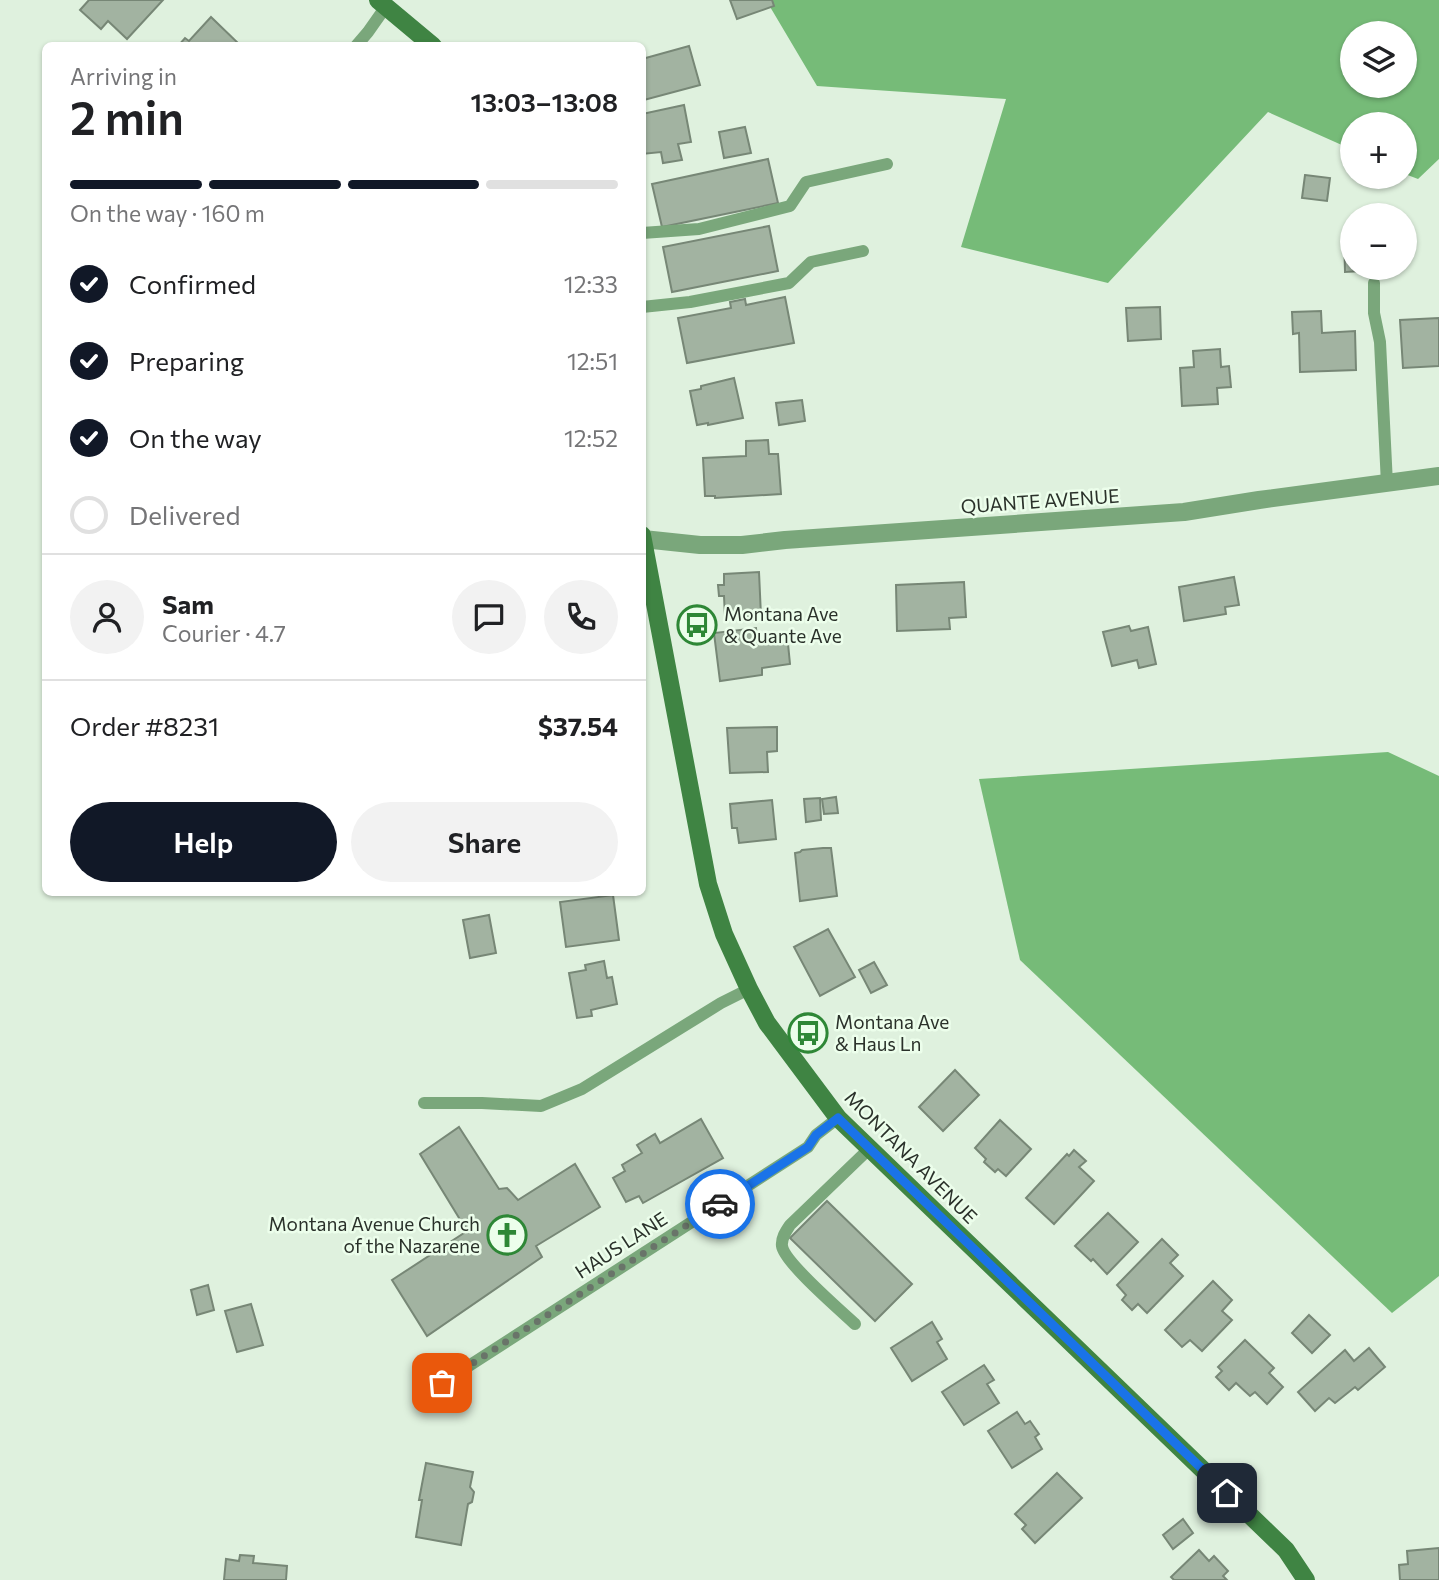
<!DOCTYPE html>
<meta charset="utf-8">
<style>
:root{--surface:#fff;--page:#f2f2f2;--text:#202124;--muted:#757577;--line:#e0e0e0;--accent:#111827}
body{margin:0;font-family:Commissioner,sans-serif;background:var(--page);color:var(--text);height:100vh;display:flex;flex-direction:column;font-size:26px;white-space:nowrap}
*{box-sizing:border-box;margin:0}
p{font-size:23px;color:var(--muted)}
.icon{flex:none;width:38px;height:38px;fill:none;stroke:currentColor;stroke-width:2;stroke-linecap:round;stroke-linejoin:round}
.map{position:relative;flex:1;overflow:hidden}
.drawer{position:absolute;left:42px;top:42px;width:604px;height:854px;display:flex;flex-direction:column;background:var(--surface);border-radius:10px;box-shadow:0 2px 5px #0004}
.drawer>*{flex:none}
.fabs{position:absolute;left:1340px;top:21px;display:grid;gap:14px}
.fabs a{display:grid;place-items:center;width:77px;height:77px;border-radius:50%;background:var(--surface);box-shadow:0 2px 5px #0004;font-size:35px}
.pin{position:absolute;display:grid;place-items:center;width:60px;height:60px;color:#fff;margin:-30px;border-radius:14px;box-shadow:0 4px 10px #0006}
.courier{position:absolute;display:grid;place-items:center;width:70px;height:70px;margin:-35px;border:5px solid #1a73e8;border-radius:50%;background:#fff;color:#222;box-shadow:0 2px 9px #0007}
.overview em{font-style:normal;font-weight:600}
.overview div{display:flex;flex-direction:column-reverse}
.overview{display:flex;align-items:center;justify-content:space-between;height:119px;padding:0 28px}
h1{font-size:46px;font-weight:600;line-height:52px}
.bar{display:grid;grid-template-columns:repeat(4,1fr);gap:10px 7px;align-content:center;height:84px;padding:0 28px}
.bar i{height:9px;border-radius:5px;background:var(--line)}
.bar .on{background:var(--accent)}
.bar p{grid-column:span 4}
.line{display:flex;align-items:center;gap:18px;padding:0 28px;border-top:2px solid var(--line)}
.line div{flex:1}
.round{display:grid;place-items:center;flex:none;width:74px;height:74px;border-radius:37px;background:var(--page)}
ol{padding:0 28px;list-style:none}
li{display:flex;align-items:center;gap:21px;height:77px}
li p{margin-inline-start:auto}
li .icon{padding:7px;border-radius:50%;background:var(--accent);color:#fff;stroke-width:4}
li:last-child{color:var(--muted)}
li i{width:38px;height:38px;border:4px solid var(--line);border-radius:50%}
.primary-button{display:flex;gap:14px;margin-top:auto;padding:14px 28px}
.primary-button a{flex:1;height:80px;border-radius:42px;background:var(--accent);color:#fff;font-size:28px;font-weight:600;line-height:80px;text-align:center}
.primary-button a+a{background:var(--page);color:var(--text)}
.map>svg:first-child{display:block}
</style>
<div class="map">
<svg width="1439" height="1580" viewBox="0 0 1439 1580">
<rect width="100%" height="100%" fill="#dff1de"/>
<g fill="#76bb78" fill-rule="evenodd">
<path d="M766 0H1439V159L1418 179 1405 174V124H1353V150L1268 112 1108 283 961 247 1006 99 817 86ZM1353 33H1405V86H1353Z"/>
<path d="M1388 752 1439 776V1276L1392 1313 1020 960 979 779Z"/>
</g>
<g fill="#a2b3a1" stroke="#778776" stroke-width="2">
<path d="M89 0H163L127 39 108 21 101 29 80 10Z"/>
<path d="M730 0H772L774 6 737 19Z"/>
<path d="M211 17 241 46H178L185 38 189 41Z"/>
<path d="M689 46 700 85 644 100 642 59Z"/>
<path d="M684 105 691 142 678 144 682 160 663 163 661 152 642 154V114Z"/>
<path d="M745 127 751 153 724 158 719 132Z"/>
<path d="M768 159 778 203 662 227 652 184Z"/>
<path d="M1305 175 1330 178 1327 201 1302 198Z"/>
<path d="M769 226 778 271 672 292 663 247Z"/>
<path d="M1353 232V268H1381V270L1345 272 1344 233Z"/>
<path d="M785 297 794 343 687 363 678 318 731 308 730 302 745 299 746 305Z"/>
<path d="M1160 307 1161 339 1128 341 1126 308Z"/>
<path d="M1321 311 1322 333 1355 331 1356 370 1300 372 1299 333 1293 334 1292 312Z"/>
<path d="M1439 318V366L1403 368 1400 320Z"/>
<path d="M1220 349 1221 367 1229 366 1231 387 1217 388 1218 404 1182 406 1180 368 1194 367 1193 351Z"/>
<path d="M734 378 743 418 708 425V423L697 425 690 391 701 389V386Z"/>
<path d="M802 400 805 421 779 425 776 403Z"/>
<path d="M768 440 769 454H778L781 494 715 498V496H705L703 458 746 456V441Z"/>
<path d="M759 572 761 616 725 618 724 596H719L718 585H724V574Z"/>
<path d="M1234 577 1239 605 1225 607 1226 614 1184 621 1179 587Z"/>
<path d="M964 582 966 617 949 618 950 629 897 631 896 585Z"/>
<path d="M1129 626 1131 631 1148 627 1156 664 1139 668 1137 660 1112 666 1103 632Z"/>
<path d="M756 628 757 638 787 634 790 664 762 668V675L720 681 714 633Z"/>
<path d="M777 727V751L767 752 768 772 730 773 727 728Z"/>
<path d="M836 797 838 813 824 814 822 799Z"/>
<path d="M820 798 821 820 806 822 804 799Z"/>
<path d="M772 800 776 839 739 843 737 828H732L730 804Z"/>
<path d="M823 848H831L837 896 800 901 795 853 800 852 802 850Z"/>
<path d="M613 895 619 940 566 947 560 902Z"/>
<path d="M489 915 496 953 470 958 463 920Z"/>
<path d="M828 929 855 977 820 996 794 947Z"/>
<path d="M604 961 607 978 612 977 617 1004 591 1010 592 1016 577 1018 569 973 586 970 585 965Z"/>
<path d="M874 962 887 985 871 993 859 970Z"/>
<path d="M955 1070 979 1095 943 1131 919 1107Z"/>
<path d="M701 1119 723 1158 643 1203 639 1196 626 1202 613 1178 625 1171 622 1165 642 1153 637 1145 655 1134 660 1143Z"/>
<path d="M1000 1120 1031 1149 1006 1176 998 1169 995 1172 984 1162 986 1159 975 1148Z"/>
<path d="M459 1127 499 1189 507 1188 518 1200 575 1164 600 1207 536 1246 542 1257 427 1336 392 1280 467 1231 420 1154Z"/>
<path d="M1074 1150 1086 1161 1079 1167 1094 1181 1054 1224 1026 1198 1067 1154 1069 1156Z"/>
<path d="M827 1201 912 1284 875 1321 790 1238Z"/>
<path d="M1108 1213 1138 1242 1107 1274 1093 1259 1091 1261 1075 1246Z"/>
<path d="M1162 1239 1178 1255 1170 1263 1183 1276 1147 1313 1138 1304 1132 1310 1122 1300 1126 1295 1117 1285Z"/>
<path d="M1213 1281 1232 1300 1222 1311 1232 1320 1202 1351 1190 1340 1182 1347 1165 1330Z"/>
<path d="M208 1285 214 1310 197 1315 191 1290Z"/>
<path d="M251 1304 263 1345 237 1352 225 1311Z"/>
<path d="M1309 1315 1330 1335 1312 1353 1292 1333Z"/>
<path d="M932 1322 942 1339 937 1342 947 1359 912 1381 891 1348Z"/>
<path d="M1245 1340 1274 1368 1269 1373 1283 1387 1267 1404 1255 1392 1250 1396 1236 1383 1229 1390 1216 1377 1222 1371 1218 1367Z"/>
<path d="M1369 1348 1385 1367 1358 1390 1355 1387 1335 1403 1329 1398 1315 1411 1298 1392 1345 1350 1354 1361Z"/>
<path d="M984 1365 994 1380 987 1384 999 1403 964 1425 942 1392Z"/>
<path d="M1017 1412 1025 1424 1030 1421 1039 1434 1035 1437 1042 1449 1012 1468 988 1431Z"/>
<path d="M426 1463 473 1472 470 1487 474 1492 472 1502 468 1504 461 1545 416 1537 422 1500H419Z"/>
<path d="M1057 1473 1082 1498 1035 1543 1022 1529 1026 1525 1015 1514Z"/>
<path d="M1183 1519 1193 1533 1173 1549 1163 1535Z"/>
<path d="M1439 1548V1580H1400L1399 1565 1408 1564 1407 1551Z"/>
<path d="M1199 1550 1209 1561 1214 1556 1228 1571 1223 1576 1227 1580H1174L1171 1577Z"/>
<path d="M240 1555 254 1556 253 1563 287 1566 286 1580H224L226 1559 239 1561Z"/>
</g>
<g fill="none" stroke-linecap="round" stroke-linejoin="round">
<g stroke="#7aa77b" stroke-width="12">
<path d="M356 46 368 32 387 5"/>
<path d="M642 233 699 229 790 206 806 182 887 164"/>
<path d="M1374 283V313L1380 342 1387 484"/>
<path d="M642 307 690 302 789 283 811 262 863 251"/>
<path d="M424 1103H482L541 1106 582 1089 721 1003 749 989"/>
<path d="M855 1324C840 1310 784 1262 782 1246 781 1238 786 1231 790 1225L870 1148"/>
<path d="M419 1398 808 1147 816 1135 838 1118"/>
</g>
<path stroke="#7aa77b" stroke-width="18" d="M643 539 700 545H742L785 540 1184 512 1259 500 1439 476"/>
<g stroke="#3f8443" stroke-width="18">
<path d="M378 0 433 46"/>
<path d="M642 535 708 884 724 934 749 989 767 1023 838 1118 1286 1550 1306 1580"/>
</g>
</g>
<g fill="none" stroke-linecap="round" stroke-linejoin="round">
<path stroke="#697469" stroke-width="7" stroke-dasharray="0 12.6" d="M442 1383 720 1204"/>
<path stroke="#1a73e8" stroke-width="9" d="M720 1204 808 1147 816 1135 838 1118 1227 1493"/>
</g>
<defs>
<g id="bus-ring" transform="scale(2.0125)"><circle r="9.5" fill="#ecfeeb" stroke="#2e8736" stroke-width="1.5"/><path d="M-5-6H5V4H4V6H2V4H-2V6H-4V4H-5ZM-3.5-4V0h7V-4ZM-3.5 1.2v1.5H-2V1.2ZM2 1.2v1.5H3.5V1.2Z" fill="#2e8736"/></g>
<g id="church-ring" transform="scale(2.0125)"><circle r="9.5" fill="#ecfeeb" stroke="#2e8736" stroke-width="1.5"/><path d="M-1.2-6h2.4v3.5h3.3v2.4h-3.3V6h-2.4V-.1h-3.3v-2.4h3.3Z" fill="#2e8736"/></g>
</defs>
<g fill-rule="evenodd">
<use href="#bus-ring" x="697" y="625"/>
<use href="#bus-ring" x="808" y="1033"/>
<use href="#church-ring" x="507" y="1235"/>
</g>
<g text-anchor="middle" stroke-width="5" stroke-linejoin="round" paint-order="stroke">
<g font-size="19" fill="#2a312a" stroke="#ecfeeb">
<text transform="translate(1040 501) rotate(-4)" y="7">QUANTE AVENUE</text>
<text transform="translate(911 1157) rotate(45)" y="7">MONTANA AVENUE</text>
<text transform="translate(621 1245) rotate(-33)" y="7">HAUS LANE</text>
</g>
<g font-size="19" fill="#2a312a" stroke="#ecfeeb" text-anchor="start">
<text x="724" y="621">Montana Ave<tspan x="724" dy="22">&amp; Quante Ave</tspan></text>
<text x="835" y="1029">Montana Ave<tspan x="835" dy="22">&amp; Haus Ln</tspan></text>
<text x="480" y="1231" text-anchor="end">Montana Avenue Church<tspan x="480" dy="22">of the Nazarene</tspan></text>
</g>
</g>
</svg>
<div class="fabs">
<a><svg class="icon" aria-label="layers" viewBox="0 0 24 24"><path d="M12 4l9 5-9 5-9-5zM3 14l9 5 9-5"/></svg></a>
<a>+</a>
<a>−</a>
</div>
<div class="pin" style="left:442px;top:1383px;background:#ea580c"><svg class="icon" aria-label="bag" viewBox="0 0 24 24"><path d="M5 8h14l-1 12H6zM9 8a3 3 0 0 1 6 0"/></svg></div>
<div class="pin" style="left:1227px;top:1493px;background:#1f2937"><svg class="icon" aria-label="home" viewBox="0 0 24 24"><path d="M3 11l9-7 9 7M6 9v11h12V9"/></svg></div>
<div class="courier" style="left:720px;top:1204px"><svg class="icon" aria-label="car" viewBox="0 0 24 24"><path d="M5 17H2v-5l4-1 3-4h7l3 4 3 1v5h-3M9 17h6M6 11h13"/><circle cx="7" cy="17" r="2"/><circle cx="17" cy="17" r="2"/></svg></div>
<section class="drawer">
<div class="overview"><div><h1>2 min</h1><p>Arriving in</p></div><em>13:03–13:08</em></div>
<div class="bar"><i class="on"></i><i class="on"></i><i class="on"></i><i></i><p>On the way · 160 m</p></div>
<ol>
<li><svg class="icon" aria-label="check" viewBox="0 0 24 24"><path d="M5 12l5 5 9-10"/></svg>Confirmed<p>12:33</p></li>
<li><svg class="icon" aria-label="check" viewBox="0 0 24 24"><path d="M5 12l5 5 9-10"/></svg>Preparing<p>12:51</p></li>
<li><svg class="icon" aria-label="check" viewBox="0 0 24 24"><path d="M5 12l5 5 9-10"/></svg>On the way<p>12:52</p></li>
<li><i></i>Delivered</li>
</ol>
<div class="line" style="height:126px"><a class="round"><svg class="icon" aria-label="person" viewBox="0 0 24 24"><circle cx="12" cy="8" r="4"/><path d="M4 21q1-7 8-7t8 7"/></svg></a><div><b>Sam</b><p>Courier · 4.7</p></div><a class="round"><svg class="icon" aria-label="chat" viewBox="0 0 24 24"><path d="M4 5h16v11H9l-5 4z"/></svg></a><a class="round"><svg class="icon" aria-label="phone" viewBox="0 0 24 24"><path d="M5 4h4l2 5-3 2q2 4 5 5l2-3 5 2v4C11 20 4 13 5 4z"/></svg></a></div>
<div class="line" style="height:91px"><div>Order #8231</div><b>$37.54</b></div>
<div class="primary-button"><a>Help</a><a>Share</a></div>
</section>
</div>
